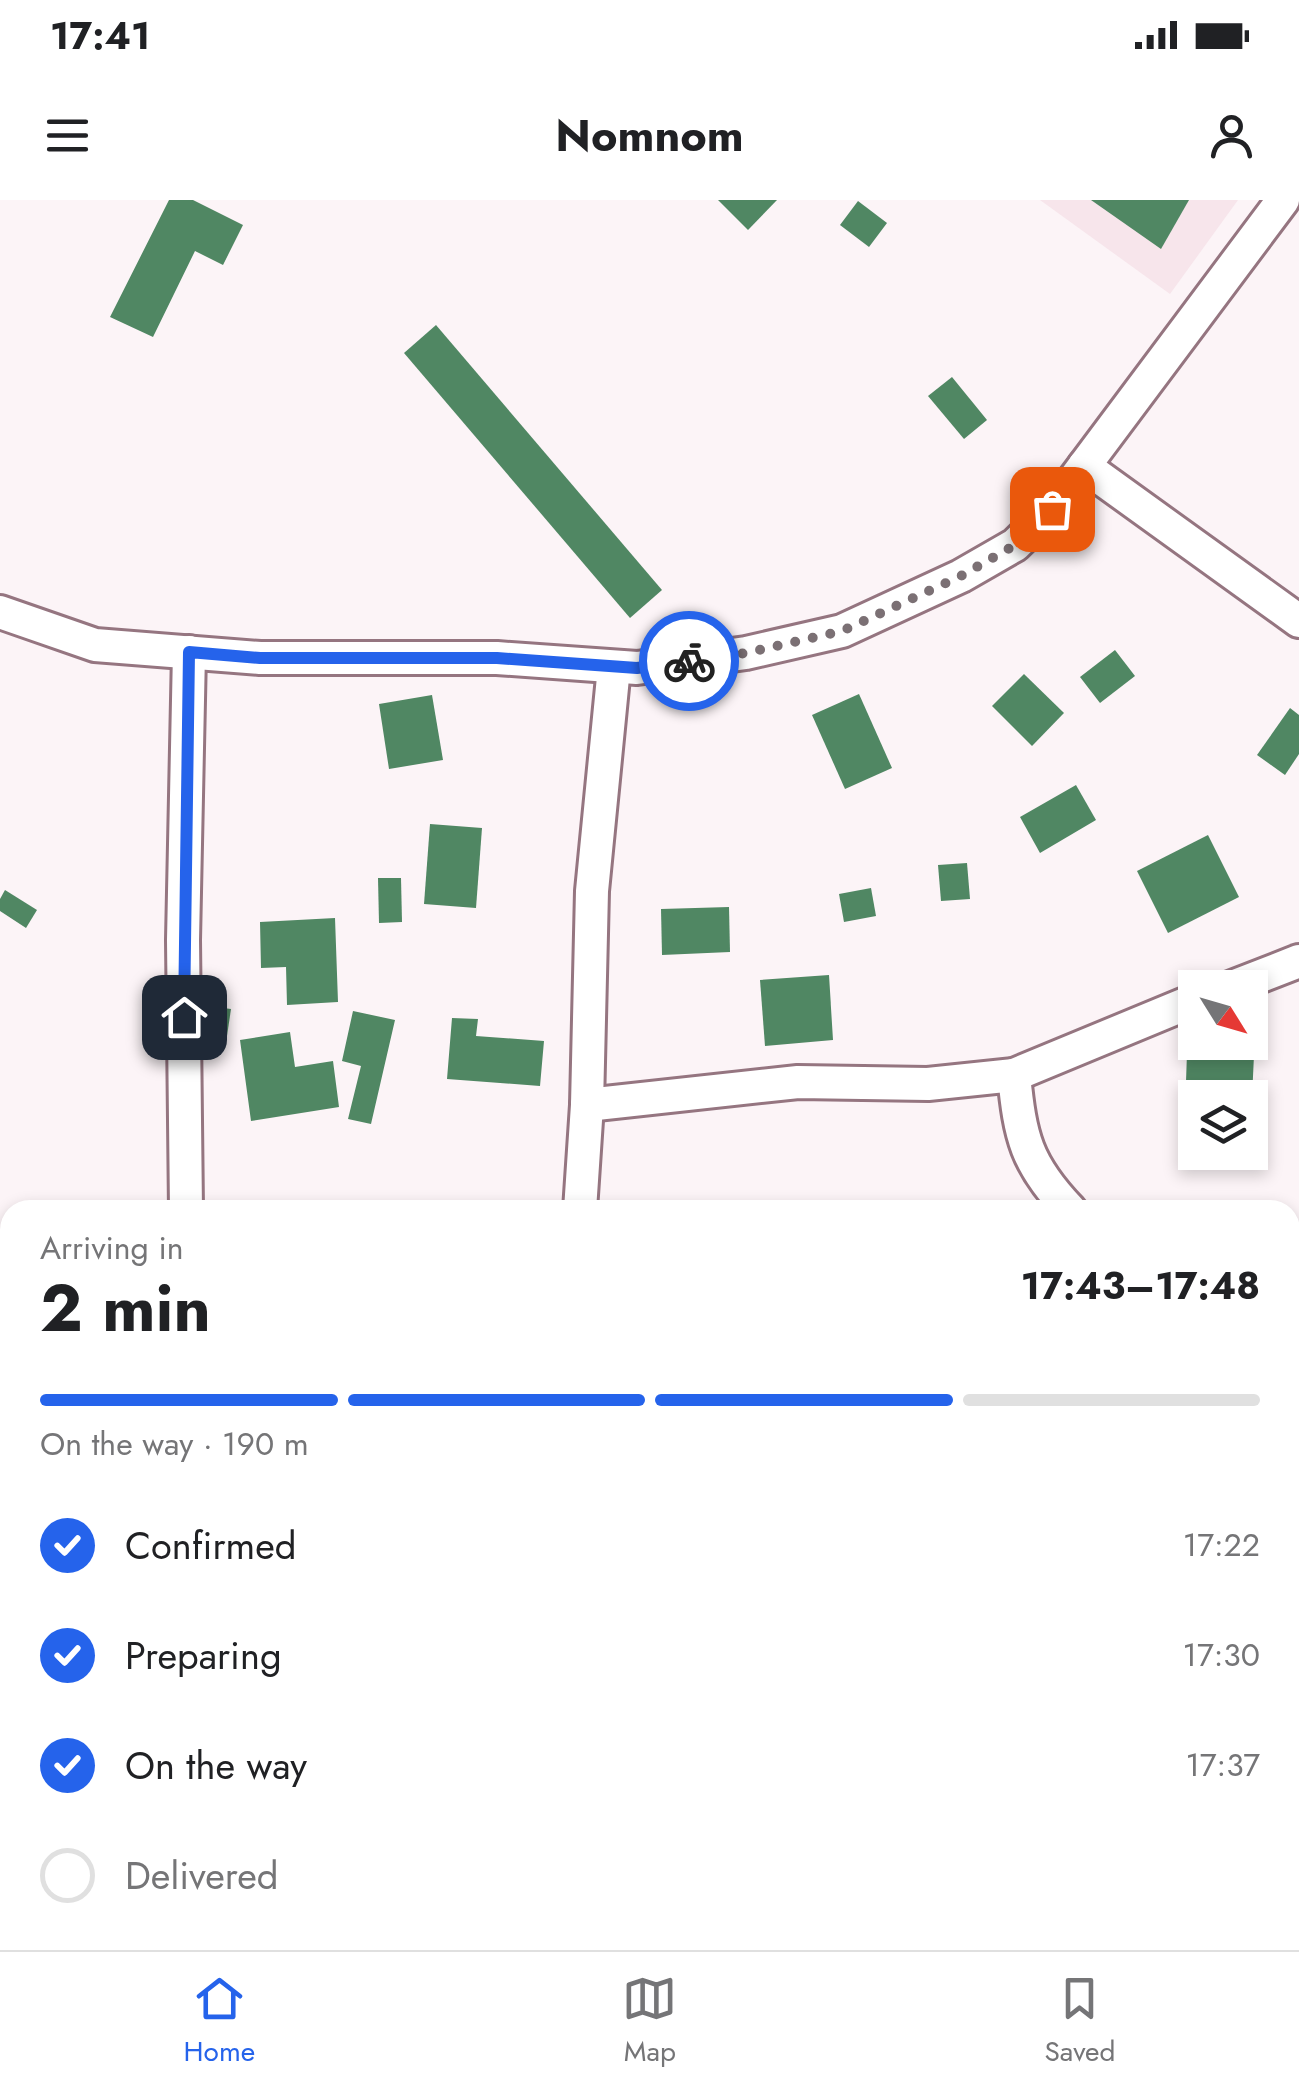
<!DOCTYPE html>
<meta charset="utf-8">
<style>
:root{--surface:#fff;--page:#f2f2f2;--text:#202124;--muted:#757577;--line:#e0e0e0;--accent:#2563eb}
body{margin:0;font-family:Jost,sans-serif;background:var(--page);color:var(--text);height:100vh;display:flex;flex-direction:column;font-size:38px;white-space:nowrap}
*{box-sizing:border-box;margin:0}
p{font-size:32px;color:var(--muted)}
.icon{flex:none;width:55px;height:55px;fill:none;stroke:currentColor;stroke-width:2;stroke-linecap:round;stroke-linejoin:round}
.map{position:relative;flex:1;overflow:hidden}
.sheet{position:absolute;left:0px;top:1000px;width:1300px;height:750px;display:flex;flex-direction:column;background:var(--surface);border-radius:30px 30px 0 0;box-shadow:0 5px 15px #0003}
.sheet>*{flex:none}
.needle{width:65px;rotate:127deg}
.fabs{position:absolute;left:1178px;top:770px;display:grid;gap:20px}
.fabs a{display:grid;place-items:center;width:90px;height:90px;border-radius:0px;background:var(--surface);box-shadow:0 5px 15px #0003;font-size:50px}
.pin{position:absolute;display:grid;place-items:center;width:85px;height:85px;color:#fff;margin:-42px;border-radius:20px;box-shadow:0 5px 15px #0006}
.courier{position:absolute;display:grid;place-items:center;width:100px;height:100px;margin:-50px;border:8px solid #2563eb;border-radius:50%;background:#fff;color:#222;box-shadow:0 2px 12px #0007}
.summary em{font-style:normal;font-weight:700}
.summary div{display:flex;flex-direction:column-reverse}
.summary{display:flex;align-items:center;justify-content:space-between;height:170px;padding:0 40px}
h1{font-size:65px;font-weight:700;line-height:75px}
.bar{display:grid;grid-template-columns:repeat(4,1fr);gap:15px 10px;align-content:center;height:120px;padding:0 40px}
.bar i{height:12px;border-radius:8px;background:var(--line)}
.bar .on{background:var(--accent)}
.bar p{grid-column:span 4}
ol{padding:0 40px;list-style:none}
li{display:flex;align-items:center;gap:30px;height:110px}
li p{margin-inline-start:auto}
li .icon{padding:10px;border-radius:50%;background:var(--accent);color:#fff;stroke-width:4}
li:last-child{color:var(--muted)}
li i{width:55px;height:55px;border:5px solid var(--line);border-radius:50%}
.status{display:flex;justify-content:space-between;align-items:center;height:70px;padding:0 50px;background:var(--surface);direction:ltr}
.status svg{height:28px;fill:currentColor}
header{display:flex;justify-content:space-between;align-items:center;height:130px;padding:0 40px;background:var(--surface);font-size:45px;font-weight:700}
.tab-bar{display:flex;justify-content:space-around;align-items:center;height:140px;border-top:2px solid var(--line);background:var(--surface);font-size:28px;color:var(--muted)}
.tab-bar a{display:grid;justify-items:center;gap:5px}
.tab-bar .on{color:var(--accent)}
.map>svg:first-child{display:block}
</style>
<div class="status"><b>17:41</b><svg viewBox="0 0 49 12"><path d="M0 12V9h3v3zM5 12V6h3v6zM10 12V3h3v9zM15 12V0h3v12zM26 1h20v11H26zM47 4h2v5h-2z"/></svg></div>
<header><svg class="icon" aria-label="menu" viewBox="0 0 24 24"><path d="M4 6h16M4 12h16M4 18h16"/></svg>Nomnom<svg class="icon" aria-label="person" viewBox="0 0 24 24"><circle cx="12" cy="8" r="4"/><path d="M4 21q1-7 8-7t8 7"/></svg></header>
<div class="map">
<svg width="1299" height="1750" viewBox="0 0 1299 1750">
<rect width="100%" height="100%" fill="#fcf4f7"/>
<path fill="#f7e5eb" d="M1040 0H1238L1170 94Z"/>
<g fill="#508763">
<path d="M169 0H193L243 25 223 65 195 51 153 137 110 117Z"/>
<path d="M718 0H777L748 30Z"/>
<path d="M1091 0H1189L1161 49Z"/>
<path d="M858 1 887 23 869 47 840 25Z"/>
<path d="M436 125 662 390 630 418 404 153Z"/>
<path d="M952 177 987 220 964 239 928 196Z"/>
<path d="M1115 450 1135 476 1100 503 1080 477Z"/>
<path d="M1024 474 1064 513 1032 546 992 506Z"/>
<path d="M859 494 892 568 845 589 812 515Z"/>
<path d="M432 495 443 560 389 569 379 504Z"/>
<path d="M1290 508 1299 515V554L1285 575 1257 555Z"/>
<path d="M1076 585 1096 620 1040 653 1020 617Z"/>
<path d="M430 624 482 628 476 708 424 704Z"/>
<path d="M1208 635 1239 697 1168 733 1137 671Z"/>
<path d="M967 663 970 699 941 701 938 665Z"/>
<path d="M378 678H401L402 722 379 723Z"/>
<path d="M871 688 876 716 844 722 839 694Z"/>
<path d="M5 690 37 710 26 728 0 711V699Z"/>
<path d="M729 707 730 752 662 755 661 709Z"/>
<path d="M335 718 338 802 287 805 286 767 261 768 260 722Z"/>
<path d="M829 775 833 840 765 846 760 780Z"/>
<path d="M208 806 231 809 227 836 205 833Z"/>
<path d="M353 811 395 820 371 924 348 919 361 866 342 861Z"/>
<path d="M452 818 478 819 476 836 544 841 540 886 447 879Z"/>
<path d="M290 832 295 867 333 861 339 907 251 921 240 840Z"/>
<path d="M1187 853 1254 855 1252 898H1195V911L1185 910Z"/>
<path d="M146 1740H204L205 1750H147Z"/>
</g>
<g fill="none" stroke-linecap="round" stroke-linejoin="round">
<g stroke="#957580" stroke-width="38">
<g id="minor">
<path d="M1084 266 1299 421"/>
<path d="M0 412 95 445 260 458H497L637 468 746 453 842 431 961 376 1015 345 1052 309 1283 0"/>
<path d="M1230 788 1299 761"/>
<path d="M1014 875C1020 937 1026 964 1070 1010"/>
<path d="M587 905 798 882 928 884 1014 875 1195 800"/>
<path d="M186 1010 183 740 189 452"/>
<path d="M580 1010 587 905 592 691 614 467"/>
<path d="M1290 1088H1299"/>
<path d="M0 1090 10 1089"/>
<path d="M1290 1526 1299 1525"/>
<path d="M0 1588H10"/>
<path d="M257 1750 258 1740"/>
</g>
</g>
<use href="#minor" stroke="#fff" stroke-width="32"/>
</g>
<g fill="none" stroke-linecap="round" stroke-linejoin="round">
<path stroke="#7b7074" stroke-width="10" stroke-dasharray="0 18" d="M689 461 746 453 842 431 961 376 1015 345 1052 309"/>
<path stroke="#2563eb" stroke-width="12" d="M184 817 189 452 260 458H497L637 468 689 461"/>
</g>
</svg>
<div class="fabs">
<a><svg class="needle" viewBox="-14 -14 28 28"><path d="M0-13l5 13h-10z" fill="#e53935"/><path d="M0 13l5-13h-10z" fill="#757577"/></svg></a>
<a><svg class="icon" aria-label="layers" viewBox="0 0 24 24"><path d="M12 4l9 5-9 5-9-5zM3 14l9 5 9-5"/></svg></a>
</div>
<div class="pin" style="left:1052px;top:309px;background:#ea580c"><svg class="icon" aria-label="bag" viewBox="0 0 24 24"><path d="M5 8h14l-1 12H6zM9 8a3 3 0 0 1 6 0"/></svg></div>
<div class="pin" style="left:184px;top:817px;background:#1f2937"><svg class="icon" aria-label="home" viewBox="0 0 24 24"><path d="M3 11l9-7 9 7M6 9v11h12V9"/></svg></div>
<div class="courier" style="left:689px;top:461px"><svg class="icon" aria-label="bike" viewBox="0 0 24 24"><circle cx="6" cy="16" r="4"/><circle cx="18" cy="16" r="4"/><path d="M6 16l4-8h5l3 8M10 8l3 8H6M13 5h3"/></svg></div>
<section class="sheet">
<div class="summary"><div><h1>2 min</h1><p>Arriving in</p></div><em>17:43–17:48</em></div>
<div class="bar"><i class="on"></i><i class="on"></i><i class="on"></i><i></i><p>On the way · 190 m</p></div>
<ol>
<li><svg class="icon" aria-label="check" viewBox="0 0 24 24"><path d="M5 12l5 5 9-10"/></svg>Confirmed<p>17:22</p></li>
<li><svg class="icon" aria-label="check" viewBox="0 0 24 24"><path d="M5 12l5 5 9-10"/></svg>Preparing<p>17:30</p></li>
<li><svg class="icon" aria-label="check" viewBox="0 0 24 24"><path d="M5 12l5 5 9-10"/></svg>On the way<p>17:37</p></li>
<li><i></i>Delivered</li>
</ol>
</section>
</div>
<nav class="tab-bar">
<a class="on"><svg class="icon" aria-label="home" viewBox="0 0 24 24"><path d="M3 11l9-7 9 7M6 9v11h12V9"/></svg>Home</a>
<a><svg class="icon" aria-label="map" viewBox="0 0 24 24"><path d="M3 6l6-2 6 2 6-2v14l-6 2-6-2-6 2zM9 4v14M15 6v14"/></svg>Map</a>
<a><svg class="icon" aria-label="saved" viewBox="0 0 24 24"><path d="M7 4h10v16l-5-4-5 4z"/></svg>Saved</a>
</nav>
